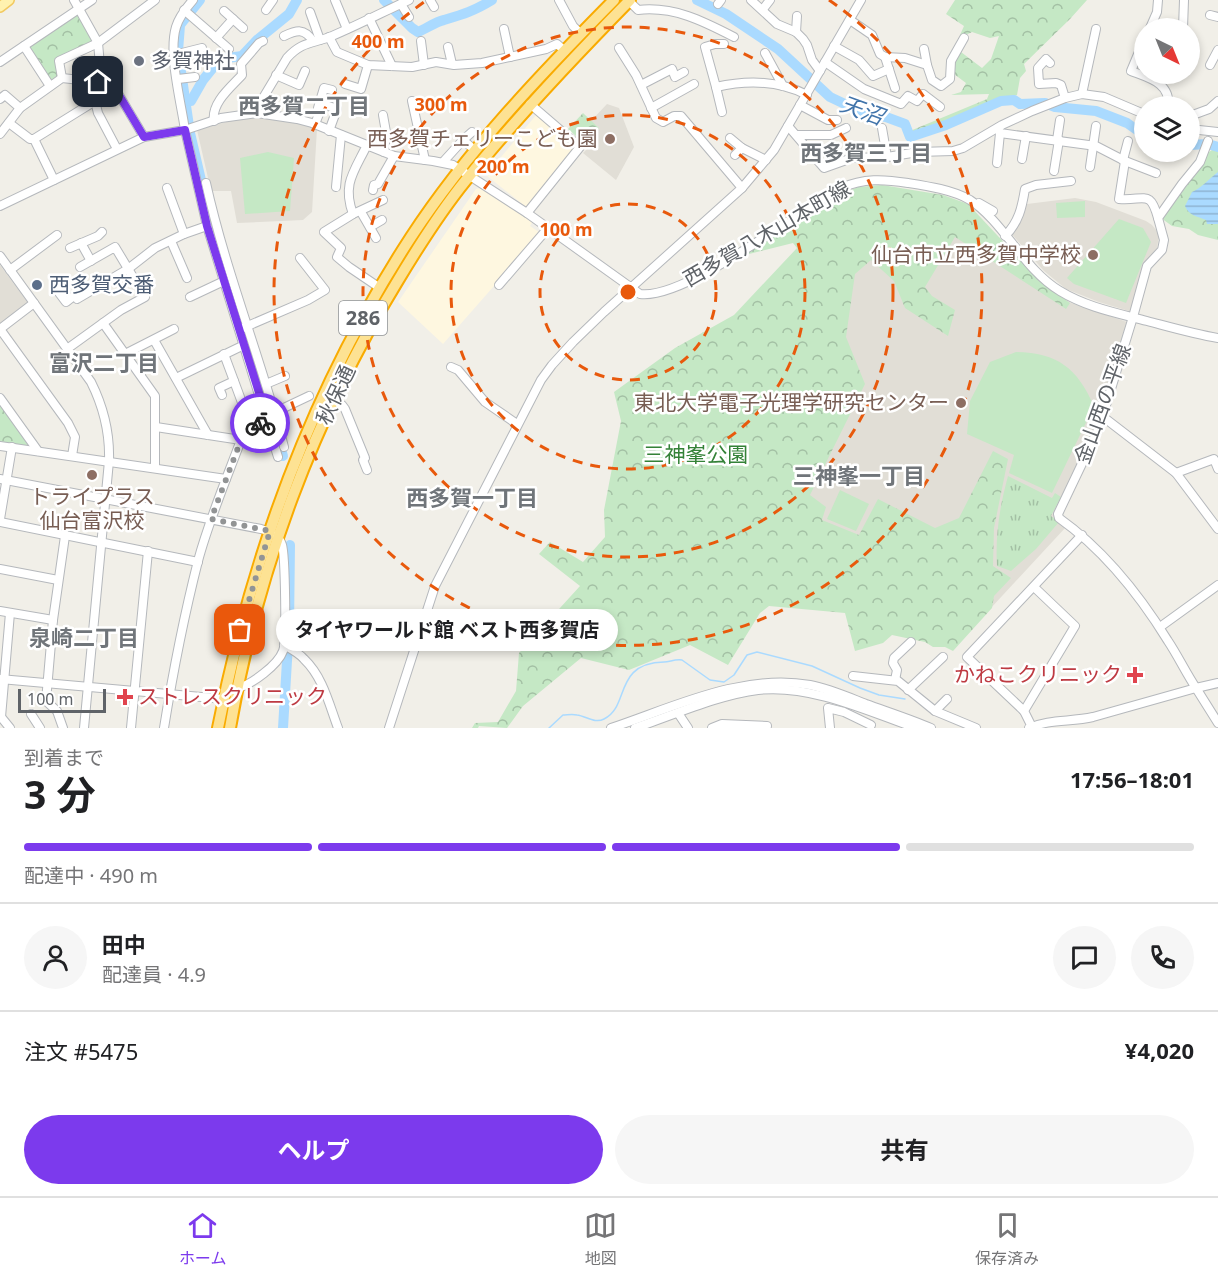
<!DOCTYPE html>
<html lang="ja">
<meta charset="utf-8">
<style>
:root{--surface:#fff;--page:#f6f6f6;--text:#202124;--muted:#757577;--line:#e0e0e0;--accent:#7c3aed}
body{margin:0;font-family:"Noto Sans","Noto Sans JP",sans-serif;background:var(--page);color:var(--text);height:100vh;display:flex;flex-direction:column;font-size:22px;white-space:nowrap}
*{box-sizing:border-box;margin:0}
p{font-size:20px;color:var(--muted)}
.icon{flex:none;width:33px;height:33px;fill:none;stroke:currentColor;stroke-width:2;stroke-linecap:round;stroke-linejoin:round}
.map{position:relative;height:728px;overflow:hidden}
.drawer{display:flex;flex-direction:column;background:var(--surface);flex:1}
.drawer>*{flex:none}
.needle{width:39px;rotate:137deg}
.fabs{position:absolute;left:1134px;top:18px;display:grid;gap:12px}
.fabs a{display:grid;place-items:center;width:66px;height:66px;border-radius:50%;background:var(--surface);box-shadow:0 3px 9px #0003;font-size:30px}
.scale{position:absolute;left:18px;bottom:15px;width:88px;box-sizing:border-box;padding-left:6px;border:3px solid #5f6368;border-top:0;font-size:16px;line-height:21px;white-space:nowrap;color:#5f6368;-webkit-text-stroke:4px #fff;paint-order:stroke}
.pin{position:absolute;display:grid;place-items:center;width:51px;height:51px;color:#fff;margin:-26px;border-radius:12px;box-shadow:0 3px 9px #0006}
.courier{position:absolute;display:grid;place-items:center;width:60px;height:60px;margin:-30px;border:4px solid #7c3aed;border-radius:50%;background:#fff;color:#222;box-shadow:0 2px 8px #0007}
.bubble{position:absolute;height:42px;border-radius:21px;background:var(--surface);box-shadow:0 3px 9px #0003;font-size:20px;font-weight:700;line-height:42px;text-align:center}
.head em{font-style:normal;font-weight:700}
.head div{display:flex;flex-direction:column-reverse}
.head{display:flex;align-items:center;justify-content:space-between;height:102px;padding:0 24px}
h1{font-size:39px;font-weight:700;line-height:45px}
.bar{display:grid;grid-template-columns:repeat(4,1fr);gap:9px 6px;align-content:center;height:72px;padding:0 24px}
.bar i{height:8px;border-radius:4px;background:var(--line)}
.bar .active{background:var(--accent)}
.bar p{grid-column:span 4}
.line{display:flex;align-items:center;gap:15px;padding:0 24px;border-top:2px solid var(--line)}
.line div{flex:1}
.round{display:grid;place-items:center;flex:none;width:63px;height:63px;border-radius:32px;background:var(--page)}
.button{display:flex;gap:12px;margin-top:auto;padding:12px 24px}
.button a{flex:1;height:69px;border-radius:36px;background:var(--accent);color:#fff;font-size:24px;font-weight:700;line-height:69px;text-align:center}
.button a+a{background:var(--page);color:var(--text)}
.dock{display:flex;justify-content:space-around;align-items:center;height:84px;border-top:2px solid var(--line);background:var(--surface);font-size:16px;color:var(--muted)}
.dock a{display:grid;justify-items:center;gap:3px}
.dock .active{color:var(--accent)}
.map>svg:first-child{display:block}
</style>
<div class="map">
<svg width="1218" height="728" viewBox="0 0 1218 728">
<defs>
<pattern id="grass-tufts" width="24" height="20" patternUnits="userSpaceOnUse" patternTransform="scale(1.5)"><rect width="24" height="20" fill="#c5e8c5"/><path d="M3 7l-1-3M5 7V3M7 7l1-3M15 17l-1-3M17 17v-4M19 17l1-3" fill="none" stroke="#a3c0a4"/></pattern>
<pattern id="forest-crowns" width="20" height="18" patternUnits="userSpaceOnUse" patternTransform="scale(1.5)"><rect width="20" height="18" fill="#c5e8c5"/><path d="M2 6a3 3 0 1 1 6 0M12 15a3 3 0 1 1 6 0" fill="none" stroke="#a3c0a4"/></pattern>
<pattern id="water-rules" width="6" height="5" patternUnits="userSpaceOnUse" patternTransform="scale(1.5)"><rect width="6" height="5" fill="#aadaff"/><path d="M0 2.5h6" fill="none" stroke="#8eb4d2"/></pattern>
</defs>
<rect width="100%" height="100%" fill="#f1efe8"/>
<g fill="#fef7e0">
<path d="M537 114 574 145 575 150 531 205 526 207 486 175Z"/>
<path d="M481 188 533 221 530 226 539 232 538 236 443 344 398 302 476 189Z"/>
</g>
<g fill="#e1ded6">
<path d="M607 104 619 108 634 147 616 180 583 153 588 148 585 144 599 128 591 121Z"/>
<path d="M248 116 295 122 317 129 312 212 303 220 237 223 231 191H211L197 130Z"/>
<path d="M915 192 1047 290 1071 303 1127 322 1096 420V426L1056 513 1066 527 990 609 798 513 848 271Z"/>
<path d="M1075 198 1096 202 1146 221 1152 225 1157 231 1159 236 1157 248 1132 312 1099 302 1066 289 1044 271 1010 232 1027 204Z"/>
<path d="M0 265 28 303 0 324Z"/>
</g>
<path fill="url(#grass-tufts)" d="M1008 476 1052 498 1055 493 1061 497 1051 516 1059 522 1036 549 1011 571 997 566C995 535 1000 505 1008 476Z"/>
<g fill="url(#forest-crowns)">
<path d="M955 0H1087L1070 19 1024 64 1026 71 1020 78 1017 95 912 135 910 131 987 99 989 94 951 95 961 92 966 83 954 74 955 62 961 52 982 68 991 59 999 36 990 38 972 32 962 37 960 35 964 26 946 14Z"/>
<path d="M79 14 95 42 57 60 59 77 50 82 28 47Z"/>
<path d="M583 113 599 128 585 144 568 129Z"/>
<path d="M1218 146V240L1198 235 1189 229 1172 226 1161 218 1209 152Z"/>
<path d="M882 185 943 195 968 204 1042 283 1070 303 1066 309 955 237 925 287 932 296 955 310 948 336 905 308 894 281 871 260 855 274 846 337 865 384 810 495 826 507 822 520 859 535 878 499 935 528 959 518 993 451 1008 459 994 528 993 566 1011 578 994 596 992 608 953 651 945 647H933L925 642 892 635 883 643 855 651 845 613 769 606 760 613 728 665 690 645 629 670 581 658 523 706 507 728 479 726 478 728H472L475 723 498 722 516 691 519 653 580 586 539 554 550 542 583 562 605 537 604 510 621 421 614 392 675 348 734 315 797 248 793 243 741 256 849 191 858 187Z"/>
<path d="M0 402 32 449 0 444Z"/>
</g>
<g fill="#c5e8c5">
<path d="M268 152 294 158 290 211 245 214 240 158Z"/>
<path d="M1085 201V217L1057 218 1056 203Z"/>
<path d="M1119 219 1143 228 1151 242 1126 303 1074 284 1067 278Z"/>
<path d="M1016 352C1058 353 1077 368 1094 406L1052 493 1009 473 1014 455 967 434 970 401 990 362Z"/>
<path d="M840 490 869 504 856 531 827 519Z"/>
</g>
<path fill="url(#water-rules)" d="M1218 172V224H1207L1206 220C1197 216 1189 216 1185 206L1192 192C1200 189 1210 178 1218 172Z"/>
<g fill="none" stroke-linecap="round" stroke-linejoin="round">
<path stroke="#aadaff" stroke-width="1.5" d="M549 728 563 715C567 715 572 714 577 715 586 716 595 724 604 719 630 707 613 663 664 662 670 662 674 659 682 660L710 680 724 682 734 675 747 655 757 652 812 666 860 688 879 695 905 699"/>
<g stroke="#aadaff" stroke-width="10">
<path d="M200 0 180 25 178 51 190 133 213 232 226 269"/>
<path d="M384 0 412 28 418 32C426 29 435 22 444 20 464 14 474 11 492 0"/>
<path d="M697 0 726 14 778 49 830 97 866 114 886 117 905 124 910 137 946 125 1001 101 1014 100 1020 104 1045 103 1055 107 1096 111 1127 123 1144 135"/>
<path d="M185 99 191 101 203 80 220 59 242 56 257 40 289 14 297 0"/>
<path d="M1190 145 1208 144 1218 147"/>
<path d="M277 436 283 456"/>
<path d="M283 728 289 627 290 545"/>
</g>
<g stroke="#b5b8bc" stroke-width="10">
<g id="minor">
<path d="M74 0 98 43 100 65 95 101 98 113 117 149"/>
<path d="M335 0 347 29"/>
<path d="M430 0 434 7"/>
<path d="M559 0 573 26 581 34"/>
<path d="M751 0 777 24 796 32 803 39 807 45 812 60 820 71"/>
<path d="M629 1 638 10C674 6 703 21 734 37"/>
<path d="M401 4 409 17"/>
<path d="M718 4 721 0"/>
<path d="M763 9 770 0"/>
<path d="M184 10 229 49"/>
<path d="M266 10 273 0"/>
<path d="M224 11 243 28"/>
<path d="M310 12 320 40"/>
<path d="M1210 15 1218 17"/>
<path d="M369 18 392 66"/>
<path d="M850 20 872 35 880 54 885 57 905 58 927 65 932 80 941 86 950 79 951 61 964 38"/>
<path d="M1150 28 1157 12 1158 0"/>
<path d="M1183 28 1184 0"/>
<path d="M504 29 510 57"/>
<path d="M796 32 797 16"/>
<path d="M284 36C297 30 304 28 313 41"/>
<path d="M329 37 337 52 368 65 412 67 436 62 454 65 482 63 546 49 557 44 565 51"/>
<path d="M216 38 233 19"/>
<path d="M1144 40 1131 71C1149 78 1171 83 1168 106"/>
<path d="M421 41 424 65"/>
<path d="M724 44H715L705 47 716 87C747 80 778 80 807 95"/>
<path d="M24 46 50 86"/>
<path d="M834 46 859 60 873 76 889 69"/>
<path d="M448 47 452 64"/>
<path d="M619 48 636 75 656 118 663 122 674 116H681L742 188"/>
<path d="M924 49 927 65"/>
<path d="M765 53 783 86"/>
<path d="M174 55 202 48"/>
<path d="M885 57 895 88"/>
<path d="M0 62 92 0"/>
<path d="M825 62 864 89 901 104 908 96 917 101 923 94 940 107"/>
<path d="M1050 63 1046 59 1038 68 1039 84 1056 83 1061 85 1065 98"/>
<path d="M1210 65 1218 50"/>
<path d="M276 75 299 85 305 71"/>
<path d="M62 78 59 61 98 43 155 0"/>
<path d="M178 79 195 77"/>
<path d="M345 84 361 89 368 65"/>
<path d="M641 85 672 69 675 77 684 72"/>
<path d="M716 87 722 112"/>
<path d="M97 93 119 95 144 137"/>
<path d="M1082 94 1096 29"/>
<path d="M0 99 5 95 20 108"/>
<path d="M412 101 425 160"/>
<path d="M800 105 828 120H837"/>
<path d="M318 108 324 88 332 90"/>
<path d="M651 108 694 84"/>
<path d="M254 113 287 58C302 41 313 44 332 36 358 25 383 12 409 0"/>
<path d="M383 115 386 132 384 152"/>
<path d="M1190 116 1209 109 1218 101"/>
<path d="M214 121C211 103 231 87 242 75L241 64 259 43 263 41"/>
<path d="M9 123 30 139H34L54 180"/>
<path d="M315 124 323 104 337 109 329 131"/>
<path d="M788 126 824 168 852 158 887 157 918 152 953 151 963 148 1002 125 1032 111 1065 98 1082 94 1104 97 1144 114"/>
<path d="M882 128 887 157"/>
<path d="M998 128 1000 133 1096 146 1125 161 1156 173"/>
<path d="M1190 129 1218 132"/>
<path d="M0 134 20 108 62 78 98 82"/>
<path d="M797 135H831L846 128"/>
<path d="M730 138 742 148 766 160"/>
<path d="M34 139 95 101"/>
<path d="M463 140 472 132"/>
<path d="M1057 140 1060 120"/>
<path d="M735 155 742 148"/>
<path d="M1022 159 1026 136"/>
<path d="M1123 160 1128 141"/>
<path d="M1125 161 1119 199C1145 201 1150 189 1158 218"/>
<path d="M443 162 463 140 470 146"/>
<path d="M997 163 1000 133"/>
<path d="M1090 167 1096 126"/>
<path d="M1054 171 1059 140"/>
<path d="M206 183C226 273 261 359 284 447"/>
<path d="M336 187 341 135"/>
<path d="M167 188 184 234"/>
<path d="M373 190 374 185 378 184 394 156"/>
<path d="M979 203 993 211"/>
<path d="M0 206 144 137 185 130C181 102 168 54 176 27 179 17 186 8 193 0"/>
<path d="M361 212 376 238"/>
<path d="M527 213 580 147 530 104"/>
<path d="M353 214C342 184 354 172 367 145"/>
<path d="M370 227 382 220"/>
<path d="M1005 236C1019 222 1022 207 1025 189L1036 185 1071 181"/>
<path d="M171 241 187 278"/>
<path d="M81 243 91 261"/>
<path d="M70 248 98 236 102 232"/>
<path d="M0 256 91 382C104 408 110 432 109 461L84 728"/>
<path d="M10 270 57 235"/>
<path d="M499 285 548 228"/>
<path d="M54 286 66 302 75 295 77 299 128 269 155 248 184 234 207 226"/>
<path d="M380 288 349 267 337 257 341 248 324 232 353 214 383 200"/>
<path d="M190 297 224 281"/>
<path d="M103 323 155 396V468"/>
<path d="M243 328 308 300 325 290 300 258"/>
<path d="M0 329 68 423 75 437 72 456"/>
<path d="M0 329 34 303"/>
<path d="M154 340 208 435"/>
<path d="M67 349 121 310 145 297 115 247 80 267"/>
<path d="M125 354 174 329"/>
<path d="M224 354 247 416"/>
<path d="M451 367 458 370 485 402 517 424"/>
<path d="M176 378 244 345"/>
<path d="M266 384 285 376"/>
<path d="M222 395 219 388 234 381"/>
<path d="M0 398 38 451"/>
<path d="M333 400 342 405 345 409 365 458 363 460 367 470"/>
<path d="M271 414 309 396"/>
<path d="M1102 416 1176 473"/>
<path d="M156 427 241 440"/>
<path d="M0 446 226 479"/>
<path d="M278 457 207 226 185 130 221 118 257 113 297 119 312 123 394 156 433 161 453 165 527 213 640 294C685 300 797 212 841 188 864 178 883 179 908 183 927 186 953 190 970 200 1004 222 1024 270 1060 291 1086 307 1117 313 1147 321 1170 327 1194 334 1218 338"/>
<path d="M1218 469 1214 459 1176 473 1218 529"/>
<path d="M0 479 261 529C271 532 279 535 282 545 285 555 287 642 283 651 278 665 252 684 238 688"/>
<path d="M0 519 12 447"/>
<path d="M0 522 198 562"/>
<path d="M0 569 58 580"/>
<path d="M0 611 53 620"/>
<path d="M1160 627 1218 585"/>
<path d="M284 645C291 649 299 653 304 659 323 677 329 704 338 728"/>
<path d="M853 676 898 681 935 711 976 728"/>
<path d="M0 679 224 699"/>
<path d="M895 680 897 670 893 663 894 658 911 642"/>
<path d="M1218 683 1196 688 1218 723"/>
<path d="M908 690 943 657"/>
<path d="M935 711 947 699"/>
<path d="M1024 711 967 657 1082 535"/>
<path d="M678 713 688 728"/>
<path d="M31 714 40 728"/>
<path d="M1 717 10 613"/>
<path d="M0 718 1 717 10 728"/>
<path d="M1032 727 1024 711 1075 626 1034 587"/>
<path d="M63 728 57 711 46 701 53 620 65 536"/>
<path d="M131 728 148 551"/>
<path d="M164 728C173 672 184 616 198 561 209 520 226 480 241 440L248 428 267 420"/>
<path d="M389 728 435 586 541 380 552 365 573 342 604 312 742 188 774 150 861 0"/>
<path d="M611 728C674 707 742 673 810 685 830 689 848 697 866 704 888 712 910 719 931 728"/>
<path d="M635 728C674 715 718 695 758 690 810 684 868 711 916 728"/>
<path d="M712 728 722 724 767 726"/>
<path d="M830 728 828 708 844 712 871 725"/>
<path d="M1029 728C1049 719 1071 722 1093 717L1196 688C1186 673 1178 656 1168 641 1139 594 1104 550 1059 518L1058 514 1099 428 1133 317 1147 266 1162 250 1164 240 1158 218 1182 184 1200 162 1208 141"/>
</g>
</g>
<g stroke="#f2c960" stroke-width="12">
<path id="major" d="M0 7 9 0"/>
</g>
<g stroke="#f9ab00" stroke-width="14">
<g id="highway">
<path d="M218 728C252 554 314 386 411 237 468 150 541 74 614 0"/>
<path d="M230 728C257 570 314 418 397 282 418 247 440 212 466 180 517 117 573 58 630 0"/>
</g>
</g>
<use href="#minor" stroke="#fff" stroke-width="8"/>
<use href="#major" stroke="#fff2af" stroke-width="9"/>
<use href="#highway" stroke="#fde293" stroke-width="10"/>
</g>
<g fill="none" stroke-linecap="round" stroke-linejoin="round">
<path stroke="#929495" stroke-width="6" stroke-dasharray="0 10.8" d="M240 630 270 531 211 519 241 440 248 428 260 423"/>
<path stroke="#7c3aed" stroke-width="8" d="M98 82 97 93 119 95 144 137 185 130 207 226 266 415 267 420 260 423"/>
</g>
<g fill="none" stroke="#e8590c" stroke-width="3" stroke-dasharray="10 8">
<circle cx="628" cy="292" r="88"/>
<circle cx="628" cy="292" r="177"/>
<circle cx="628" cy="292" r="265"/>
<path d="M829 0A354 354 0 1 1 427 0"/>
</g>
<circle fill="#6b7280" stroke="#fff" stroke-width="2" cx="139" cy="61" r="6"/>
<g fill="#8d6e63" stroke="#fff" stroke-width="2">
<circle cx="610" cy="139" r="6"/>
<circle cx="1093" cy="255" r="6"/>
<circle cx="961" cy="403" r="6"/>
<circle cx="92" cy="475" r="6"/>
</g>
<circle fill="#5c6f8a" stroke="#fff" stroke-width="2" cx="37" cy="285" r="6"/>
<g fill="#e0444e" stroke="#fff" stroke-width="2">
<path d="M1132 666h6v6h6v6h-6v6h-6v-6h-6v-6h6z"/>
<path d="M122 688h6v6h6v6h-6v6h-6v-6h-6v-6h6z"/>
</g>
<g text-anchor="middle" stroke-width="5" stroke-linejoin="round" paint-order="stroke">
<rect fill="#fff" stroke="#8f9295" stroke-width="1.5" x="339" y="301" width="48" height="34" rx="4.5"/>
<g font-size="20" font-weight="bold" fill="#5f6368">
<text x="363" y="325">286</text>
</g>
<g font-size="21" fill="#5b616d" stroke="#fff" text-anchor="start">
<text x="151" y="68">多賀神社</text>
</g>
<g font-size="21" fill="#785e54" stroke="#fff" text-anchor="end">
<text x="598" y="146">西多賀チェリーこども園</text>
<text x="1081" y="262">仙台市立西多賀中学校</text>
<text x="949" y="410">東北大学電子光理学研究センター</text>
<text x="92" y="504" text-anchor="middle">トライプラス<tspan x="92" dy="24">仙台富沢校</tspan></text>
</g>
<g font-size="21" fill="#5f6368" stroke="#fff">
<text transform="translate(767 234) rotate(-30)" y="7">西多賀八木山本町線</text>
<text transform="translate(336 395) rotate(-65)" y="7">秋保通</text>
<text transform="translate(1103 404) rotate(-70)" y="7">金山西の平線</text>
</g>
<g font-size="21" fill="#4e5e75" stroke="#fff" text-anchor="start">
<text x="49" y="292">西多賀交番</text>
</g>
<g font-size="21" fill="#348238" stroke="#fff">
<text x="696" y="462">三神峯公園</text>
</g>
<g font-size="21" fill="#be3a42" stroke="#fff" text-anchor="end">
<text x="1122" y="682">かねこクリニック</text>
<text x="138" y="704" text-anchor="start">ストレスクリニック</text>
</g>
<g font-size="22" font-weight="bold" fill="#70757a" stroke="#fff">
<text x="304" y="114">西多賀二丁目</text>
<text x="866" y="161">西多賀三丁目</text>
<text x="104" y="371">富沢二丁目</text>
<text x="859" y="484">三神峯一丁目</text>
<text x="472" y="506">西多賀一丁目</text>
<text x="84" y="646">泉崎二丁目</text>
</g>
<g font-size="22" font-style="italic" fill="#4174aa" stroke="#fff">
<text transform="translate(862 110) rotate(20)" y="8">天沼</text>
</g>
</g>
<circle cx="628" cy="292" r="9" fill="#e8590c" stroke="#fff" stroke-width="3"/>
<g font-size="18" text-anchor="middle" font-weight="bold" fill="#e8590c" stroke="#fff" stroke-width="5" stroke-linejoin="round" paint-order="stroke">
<text x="378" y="48">400 m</text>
<text x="441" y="111">300 m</text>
<text x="503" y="173">200 m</text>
<text x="566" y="236">100 m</text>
</g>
</svg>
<div class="fabs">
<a><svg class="needle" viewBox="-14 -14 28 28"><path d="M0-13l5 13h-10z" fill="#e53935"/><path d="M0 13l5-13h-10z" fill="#757577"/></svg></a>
<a><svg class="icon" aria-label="layers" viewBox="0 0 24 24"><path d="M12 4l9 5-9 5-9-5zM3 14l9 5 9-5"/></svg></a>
</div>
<div class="scale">100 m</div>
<div class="pin" style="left:240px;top:630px;background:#ea580c"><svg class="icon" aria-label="bag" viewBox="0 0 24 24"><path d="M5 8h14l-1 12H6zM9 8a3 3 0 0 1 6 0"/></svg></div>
<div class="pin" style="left:98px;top:82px;background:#1f2937"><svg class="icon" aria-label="home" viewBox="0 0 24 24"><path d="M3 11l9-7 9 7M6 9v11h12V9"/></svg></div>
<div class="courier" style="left:260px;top:423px"><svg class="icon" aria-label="bike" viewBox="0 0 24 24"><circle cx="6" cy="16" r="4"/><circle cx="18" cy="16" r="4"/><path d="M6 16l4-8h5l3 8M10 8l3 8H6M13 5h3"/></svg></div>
<div class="bubble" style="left:276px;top:609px;width:342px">タイヤワールド館 ベスト西多賀店</div>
</div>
<section class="drawer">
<div class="head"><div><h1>3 分</h1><p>到着まで</p></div><em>17:56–18:01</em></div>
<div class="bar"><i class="active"></i><i class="active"></i><i class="active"></i><i></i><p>配達中 · 490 m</p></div>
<div class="line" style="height:108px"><a class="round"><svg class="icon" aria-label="person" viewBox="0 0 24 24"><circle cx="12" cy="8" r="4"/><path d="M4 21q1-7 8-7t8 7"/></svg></a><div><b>田中</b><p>配達員 · 4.9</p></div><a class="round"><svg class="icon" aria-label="chat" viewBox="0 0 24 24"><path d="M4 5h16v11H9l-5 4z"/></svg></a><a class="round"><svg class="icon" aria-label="phone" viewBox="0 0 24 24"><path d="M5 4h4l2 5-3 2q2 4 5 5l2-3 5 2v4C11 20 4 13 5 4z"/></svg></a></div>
<div class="line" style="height:78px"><div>注文 #5475</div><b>¥4,020</b></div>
<div class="button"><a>ヘルプ</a><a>共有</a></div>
</section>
<nav class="dock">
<a class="active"><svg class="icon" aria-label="home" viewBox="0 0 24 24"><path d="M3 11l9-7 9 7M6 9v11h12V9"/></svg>ホーム</a>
<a><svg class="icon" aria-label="map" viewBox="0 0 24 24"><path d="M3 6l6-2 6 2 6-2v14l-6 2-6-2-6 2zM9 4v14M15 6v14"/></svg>地図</a>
<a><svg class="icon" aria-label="saved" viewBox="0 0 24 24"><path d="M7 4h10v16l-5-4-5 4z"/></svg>保存済み</a>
</nav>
